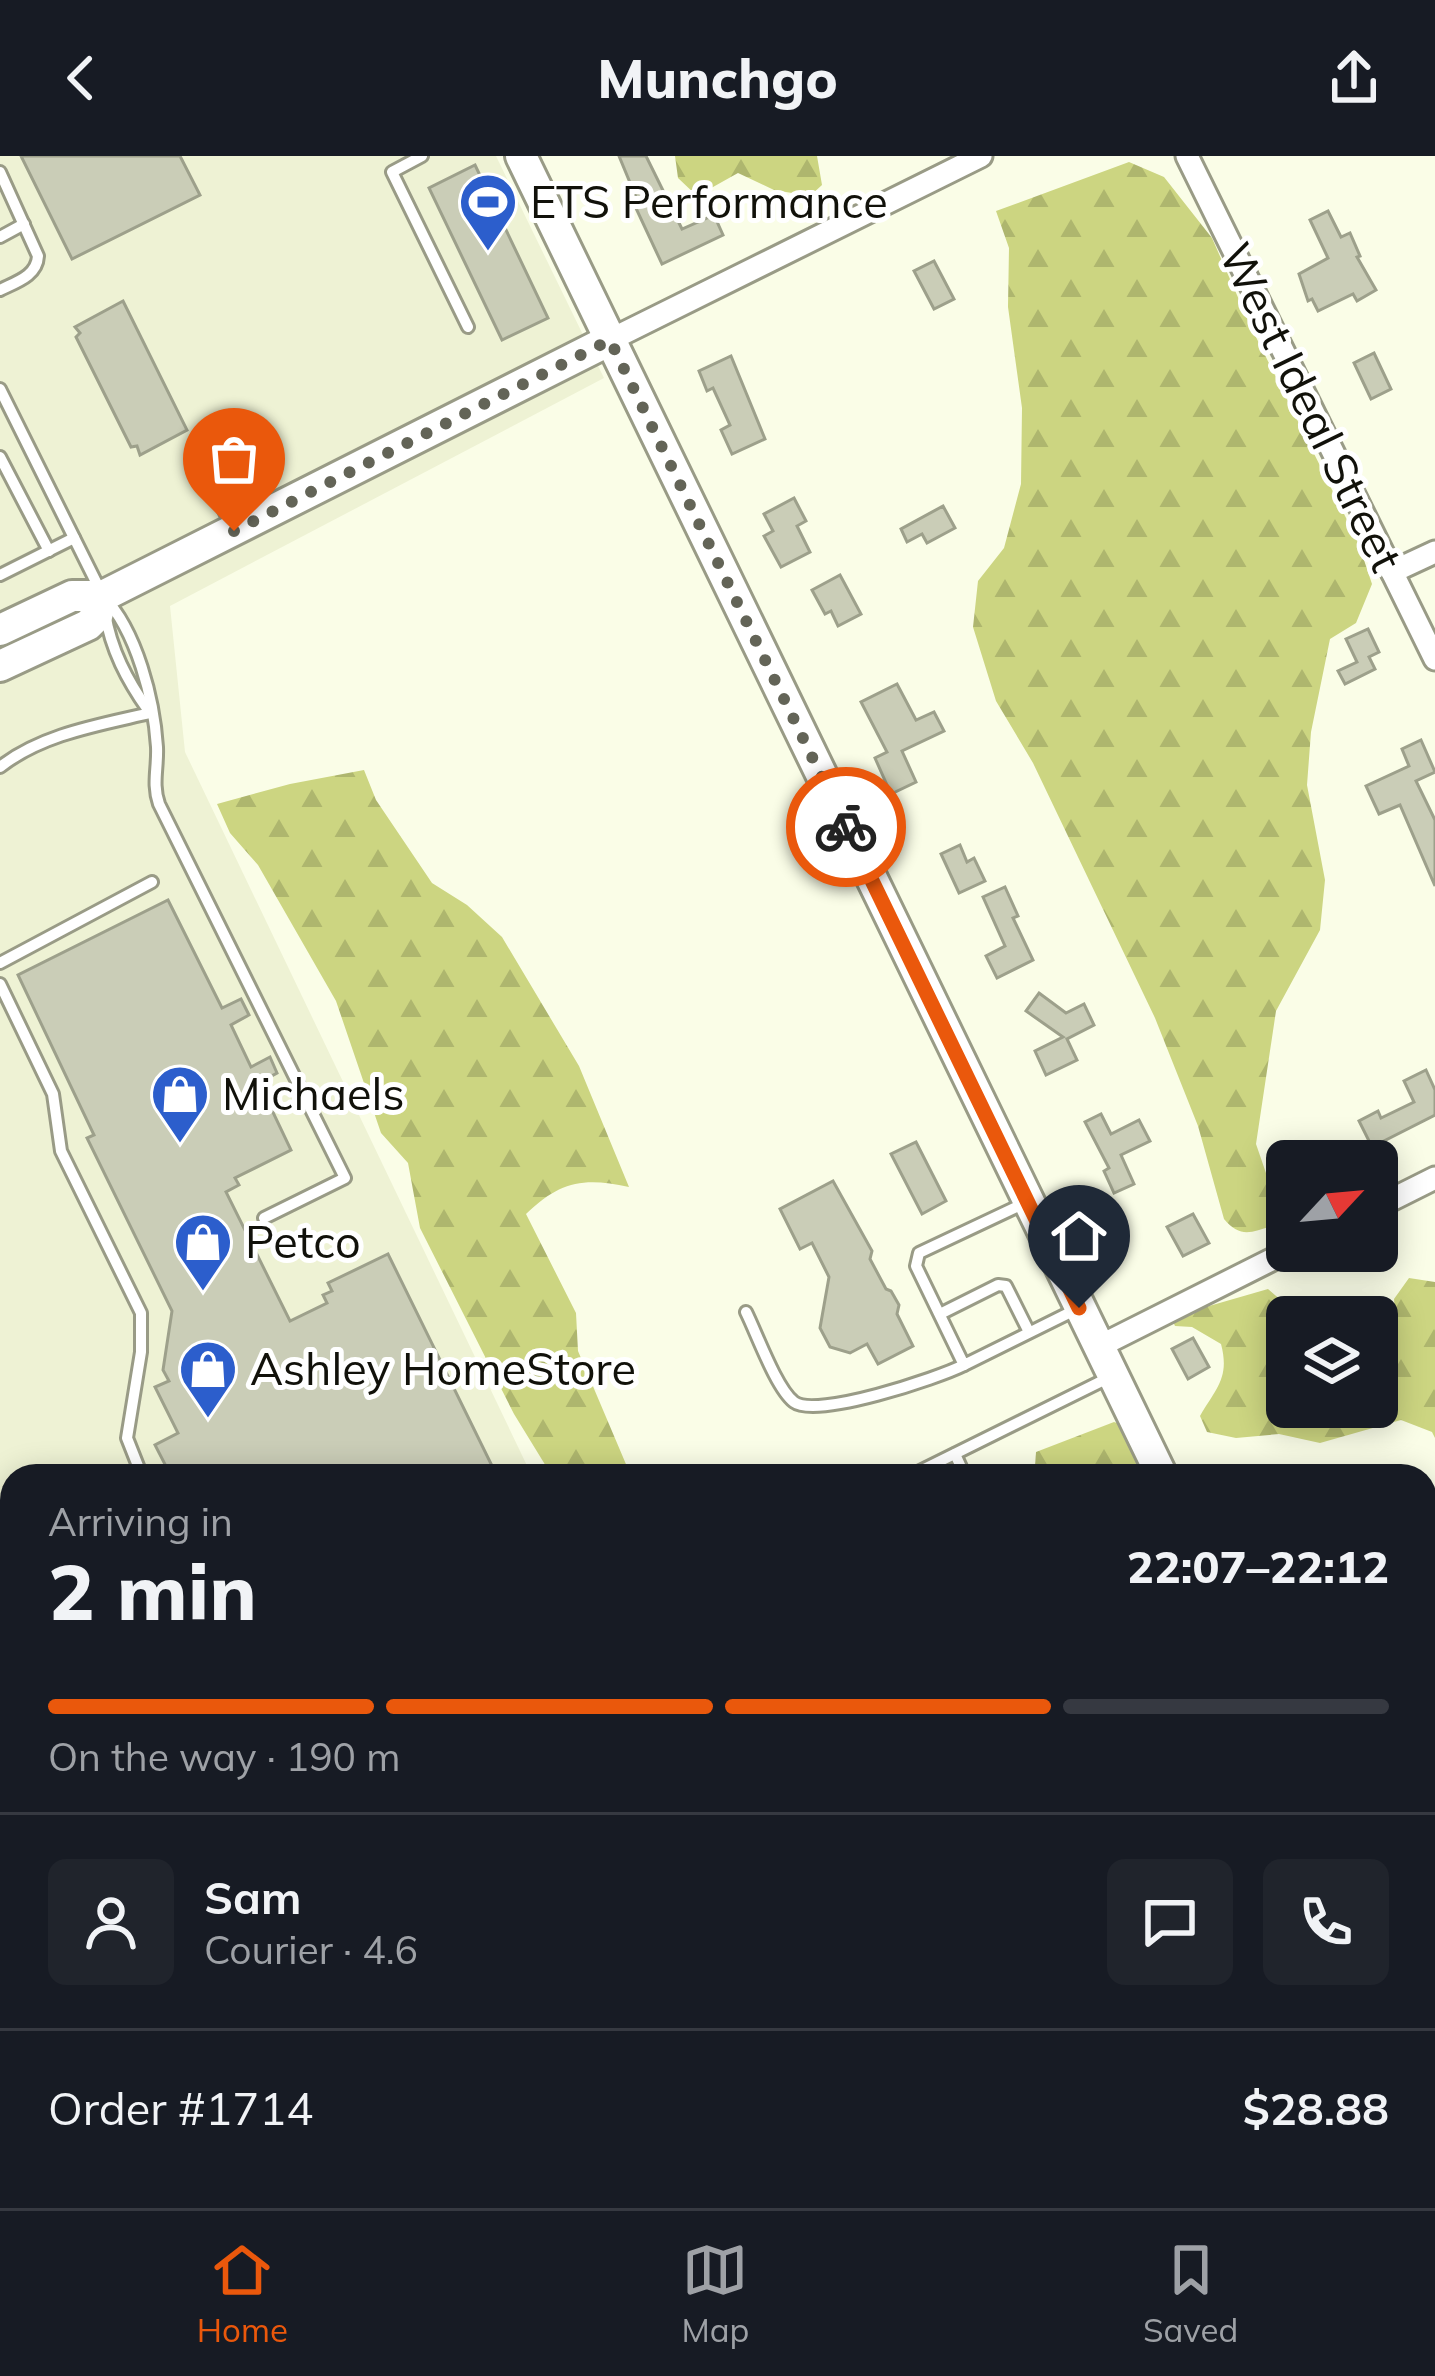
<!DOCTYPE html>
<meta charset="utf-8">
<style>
:root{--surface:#171b24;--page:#20242c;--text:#f1f3f6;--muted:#9ea1a6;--line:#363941;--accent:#ea580c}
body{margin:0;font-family:Mulish,sans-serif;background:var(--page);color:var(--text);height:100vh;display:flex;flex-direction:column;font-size:45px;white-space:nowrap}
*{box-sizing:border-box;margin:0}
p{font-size:39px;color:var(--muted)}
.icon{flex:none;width:66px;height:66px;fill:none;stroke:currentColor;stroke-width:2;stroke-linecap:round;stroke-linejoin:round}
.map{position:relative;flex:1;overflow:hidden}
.side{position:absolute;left:0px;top:1308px;width:1437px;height:744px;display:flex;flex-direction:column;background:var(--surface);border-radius:36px 36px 0 0;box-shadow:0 6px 30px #0003}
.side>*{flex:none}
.needle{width:78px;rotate:64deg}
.buttons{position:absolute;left:1266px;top:984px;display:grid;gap:24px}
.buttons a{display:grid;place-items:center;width:132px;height:132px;border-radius:18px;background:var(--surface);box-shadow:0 6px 30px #0003;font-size:60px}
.pin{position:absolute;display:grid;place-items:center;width:102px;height:102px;color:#fff;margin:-123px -51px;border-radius:50% 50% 50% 0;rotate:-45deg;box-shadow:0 0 12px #0007}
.pin .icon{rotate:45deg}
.courier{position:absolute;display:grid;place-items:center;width:120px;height:120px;margin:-60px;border:9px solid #ea580c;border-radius:50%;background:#fff;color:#222;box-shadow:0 3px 15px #0007}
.overview em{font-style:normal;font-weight:800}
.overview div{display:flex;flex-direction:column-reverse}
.overview{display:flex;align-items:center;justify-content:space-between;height:204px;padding:0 48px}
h1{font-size:78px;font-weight:800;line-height:90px}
.bar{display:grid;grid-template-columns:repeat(4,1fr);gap:18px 12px;align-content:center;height:144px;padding:0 48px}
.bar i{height:15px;border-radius:9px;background:var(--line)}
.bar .active{background:var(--accent)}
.bar p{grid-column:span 4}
.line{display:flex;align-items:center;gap:30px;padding:0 48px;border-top:3px solid var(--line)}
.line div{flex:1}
.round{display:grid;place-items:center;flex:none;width:126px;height:126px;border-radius:18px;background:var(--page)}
header{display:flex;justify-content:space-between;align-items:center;height:156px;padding:0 48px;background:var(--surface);font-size:54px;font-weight:800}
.dock{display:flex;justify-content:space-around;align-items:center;height:168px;border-top:3px solid var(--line);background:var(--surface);font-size:33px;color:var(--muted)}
.dock a{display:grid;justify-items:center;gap:6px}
.dock .active{color:var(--accent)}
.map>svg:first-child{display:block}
</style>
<header><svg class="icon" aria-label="back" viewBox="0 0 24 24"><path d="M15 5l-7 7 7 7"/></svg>Munchgo<svg class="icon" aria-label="share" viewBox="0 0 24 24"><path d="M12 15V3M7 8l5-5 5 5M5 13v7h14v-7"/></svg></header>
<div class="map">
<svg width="1435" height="2052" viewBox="0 0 1435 2052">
<defs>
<pattern id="forest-firs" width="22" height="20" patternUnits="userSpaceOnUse" patternTransform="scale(3)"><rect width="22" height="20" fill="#ccd581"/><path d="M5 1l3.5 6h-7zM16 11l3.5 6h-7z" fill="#aeb66e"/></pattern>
</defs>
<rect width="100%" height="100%" fill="#fafde7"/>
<path fill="#eef2d4" d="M0 0H496L604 222 170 450 185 596 532 1320H12V2040H266L272 2052H0Z"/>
<g fill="url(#forest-firs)">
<path d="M675 0H817L822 29 810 40 774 34 738 17 697 40 678 22Z"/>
<path d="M1129 6 1164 21 1212 82 1251 171 1358 386 1372 428 1356 467 1330 483 1311 576 1307 629 1325 724 1320 774 1276 855 1256 988 1267 1020 1284 1041 1274 1069C1252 1076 1241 1083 1224 1063L1198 970 1155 862 1033 607 996 545 973 471 978 425 1004 392 1021 328 1022 252 1008 151 1009 92 996 55Z"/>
<path d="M364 614 376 644 432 727 467 749 502 781 579 910 629 1031C584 1021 560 1025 526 1058L576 1157 578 1195 631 1320H552L514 1258 420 1072 408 1007 381 977 336 845 258 709 230 677 217 648 290 628Z"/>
<path d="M1409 1122 1435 1126V1282L1432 1276 1401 1264 1320 1287 1279 1278 1236 1282 1207 1276 1200 1260C1216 1232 1230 1222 1221 1188L1192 1171 1175 1170 1171 1161 1268 1133 1290 1152 1295 1161H1287V1251H1377V1214L1393 1210 1397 1183 1394 1143Z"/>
<path d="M1114 1266 1126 1270 1151 1320H1042L1035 1310 1036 1296Z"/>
<path d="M1435 1586V1828L1425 1807V1591Z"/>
<path d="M273 2040H1335L1338 2050 279 2052Z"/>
</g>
<g fill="#cacdb7" stroke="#9da08b" stroke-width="3">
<path d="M21 0H180L200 39 72 103Z"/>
<path d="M619 0H646L682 73 714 59 723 79 662 108 634 48 638 46Z"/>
<path d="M475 9 548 162 502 184 429 32Z"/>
<path d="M1328 55 1341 81 1350 77 1360 100 1357 101 1376 134 1357 145 1353 138 1318 155 1312 143 1308 145 1299 118 1328 102 1310 64Z"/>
<path d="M934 105 954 143 934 153 914 115Z"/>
<path d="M123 145 187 274 140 299 137 290 131 291 76 181 80 177 75 171Z"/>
<path d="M1374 197 1391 233 1371 243 1354 207Z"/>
<path d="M731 200 765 283 732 298 721 274 730 269 713 232 707 235 699 215Z"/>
<path d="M794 342 806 365 797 370 810 396 781 411 764 380 773 375 764 358Z"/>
<path d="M943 350 955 372 927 387 922 378 907 386 901 373Z"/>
<path d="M840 419 861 458 838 470 831 455 825 458 812 434Z"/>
<path d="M1368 473 1379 496 1369 501 1375 513 1345 528 1338 515 1357 506 1346 483Z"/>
<path d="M897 528 916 564 934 556 944 575 902 595 916 626 891 638 875 602 887 596 861 546Z"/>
<path d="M1421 584 1435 616 1416 625 1435 664V730L1400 649 1379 658 1366 630 1409 610 1402 593Z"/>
<path d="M960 689 967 706 974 702 985 725 959 737 941 698Z"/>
<path d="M1005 731 1018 760 1013 762 1033 804 997 822 986 800 1005 790 983 741Z"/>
<path d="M168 744 222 852 241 843 249 859 231 869 251 911 270 901 277 917 259 927 291 994 235 1022 239 1029 226 1036 290 1165 327 1147 323 1139 332 1135 328 1127 388 1098 497 1320H171L155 1289 178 1277 155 1231 169 1225 163 1214 172 1155 87 982 94 979 18 819Z"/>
<path d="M1039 837 1066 857 1084 848 1094 869 1067 883 1077 904 1046 919 1035 895 1063 881 1026 855Z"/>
<path d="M1426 914 1435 934V959L1372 991 1359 965 1378 955 1381 962 1414 946 1404 925Z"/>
<path d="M1101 958 1111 978 1139 964 1150 985 1121 999 1134 1028 1114 1037 1104 1015 1109 1012 1085 966Z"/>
<path d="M916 986 946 1045 922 1058 891 998Z"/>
<path d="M833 1025 872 1095 870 1103 886 1133 891 1135 899 1149 897 1158 913 1190 878 1208 867 1188 850 1197 830 1191 820 1172 829 1121 812 1087 800 1093 780 1053Z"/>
<path d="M1193 1058 1209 1087 1183 1100 1167 1071Z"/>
<path d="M1193 1182 1209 1211 1188 1223 1172 1193Z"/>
</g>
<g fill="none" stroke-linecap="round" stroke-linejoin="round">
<g stroke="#999b86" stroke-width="16">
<g id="lane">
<path d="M422 0 392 16 468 171"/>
<path d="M0 16 38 100C37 120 16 126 0 134"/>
<path d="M0 81 24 68"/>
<path d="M0 233 103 440C137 475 154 544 157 591 158 612 152 628 159 648L345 1022 264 1062"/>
<path d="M195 298 233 372"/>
<path d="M0 301 49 395"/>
<path d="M0 419 74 382"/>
<path d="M105 457C111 494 127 524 148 554"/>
<path d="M0 611C42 578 99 569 150 557"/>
<path d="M0 807 152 726"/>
<path d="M0 828 53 938 61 995 141 1157V1196L127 1282 142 1320"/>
<path d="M1025 1047 919 1097 916 1110 964 1209 1075 1154"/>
<path d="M746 1156C757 1178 776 1232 794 1246 816 1263 938 1222 964 1209"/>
<path d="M940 1158 998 1129 1006 1130 1029 1176"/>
<path d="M955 1298 965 1320"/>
<path d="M910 1320 1110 1221"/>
<path d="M0 1658 12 1653"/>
<path d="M0 1786 12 1780"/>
<path d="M252 2040 258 2052"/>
</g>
</g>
<g stroke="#999b86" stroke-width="27">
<g id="street">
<path d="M1187 0 1435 503"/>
<path d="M610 184 981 0"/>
<path d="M1392 416 1435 396"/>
<path d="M1377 1051 1435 1022"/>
<path d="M1098 1191 1289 1095"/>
</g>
</g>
<g stroke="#999b86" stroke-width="36">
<g id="secondary">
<path d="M521 0 1162 1320"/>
<path d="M0 474 72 440H103L610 184"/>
<path d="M0 510 88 469 97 460 103 440"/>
<path d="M1425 1850 1435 1870"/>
</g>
</g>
<use href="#lane" stroke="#fff" stroke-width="10"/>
<use href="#street" stroke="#fff" stroke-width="21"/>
<use href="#secondary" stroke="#fff" stroke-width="30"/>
</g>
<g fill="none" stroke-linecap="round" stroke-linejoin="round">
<path stroke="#636457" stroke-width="12" stroke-dasharray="0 21.6" d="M234 375 610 184 846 671"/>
<path stroke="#ea580c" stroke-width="15" d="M846 671 1079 1152"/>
</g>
<defs>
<g id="stadium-pin" transform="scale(3)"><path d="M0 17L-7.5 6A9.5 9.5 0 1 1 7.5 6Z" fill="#2c5ecc" stroke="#fff"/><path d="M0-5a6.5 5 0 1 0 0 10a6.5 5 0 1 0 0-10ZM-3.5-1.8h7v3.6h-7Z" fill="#fff"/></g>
<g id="shop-pin" transform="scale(3)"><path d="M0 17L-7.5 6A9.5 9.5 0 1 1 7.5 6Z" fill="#2c5ecc" stroke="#fff"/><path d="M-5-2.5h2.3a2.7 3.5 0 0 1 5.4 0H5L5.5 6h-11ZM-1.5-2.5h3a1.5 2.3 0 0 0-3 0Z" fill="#fff"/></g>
</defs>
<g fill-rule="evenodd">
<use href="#stadium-pin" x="488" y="46"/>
<use href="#shop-pin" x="180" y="938"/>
<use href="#shop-pin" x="203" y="1086"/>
<use href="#shop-pin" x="208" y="1213"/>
</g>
<g text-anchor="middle" stroke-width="10" stroke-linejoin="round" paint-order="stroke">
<g font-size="45" fill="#11110a" stroke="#fff" text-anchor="start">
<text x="530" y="62">ETS Performance</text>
<text x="222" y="954">Michaels</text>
<text x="245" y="1102">Petco</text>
<text x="250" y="1229">Ashley HomeStore</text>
</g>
<g font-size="45" fill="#11110a" stroke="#fff">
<text transform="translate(1311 251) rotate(64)" y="16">West Ideal Street</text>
</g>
</g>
</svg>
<div class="buttons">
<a><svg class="needle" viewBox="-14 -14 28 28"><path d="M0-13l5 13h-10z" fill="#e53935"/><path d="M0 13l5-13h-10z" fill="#9ea1a6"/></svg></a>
<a><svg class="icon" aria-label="layers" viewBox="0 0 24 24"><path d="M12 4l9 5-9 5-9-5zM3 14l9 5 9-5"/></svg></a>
</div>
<div class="pin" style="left:234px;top:375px;background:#ea580c"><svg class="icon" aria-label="bag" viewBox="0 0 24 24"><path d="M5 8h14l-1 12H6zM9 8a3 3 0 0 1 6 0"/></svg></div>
<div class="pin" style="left:1079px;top:1152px;background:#1f2937"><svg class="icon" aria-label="home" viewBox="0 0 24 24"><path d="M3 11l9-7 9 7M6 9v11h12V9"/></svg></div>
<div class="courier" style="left:846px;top:671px"><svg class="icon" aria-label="bike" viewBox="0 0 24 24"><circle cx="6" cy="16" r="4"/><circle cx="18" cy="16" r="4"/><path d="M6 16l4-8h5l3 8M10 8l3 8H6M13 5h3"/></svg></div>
<section class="side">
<div class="overview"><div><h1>2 min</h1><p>Arriving in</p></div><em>22:07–22:12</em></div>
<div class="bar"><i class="active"></i><i class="active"></i><i class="active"></i><i></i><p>On the way · 190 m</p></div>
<div class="line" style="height:216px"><a class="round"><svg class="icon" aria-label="person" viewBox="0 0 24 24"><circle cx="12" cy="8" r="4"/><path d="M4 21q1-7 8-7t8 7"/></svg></a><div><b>Sam</b><p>Courier · 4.6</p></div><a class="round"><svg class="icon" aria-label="chat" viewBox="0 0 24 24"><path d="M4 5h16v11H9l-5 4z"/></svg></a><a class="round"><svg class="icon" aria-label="phone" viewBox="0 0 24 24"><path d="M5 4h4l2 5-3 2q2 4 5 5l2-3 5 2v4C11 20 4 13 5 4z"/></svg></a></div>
<div class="line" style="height:156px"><div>Order #1714</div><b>$28.88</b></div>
</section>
</div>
<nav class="dock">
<a class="active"><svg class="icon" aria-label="home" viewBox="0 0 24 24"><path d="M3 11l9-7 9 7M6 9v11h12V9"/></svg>Home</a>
<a><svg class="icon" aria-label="map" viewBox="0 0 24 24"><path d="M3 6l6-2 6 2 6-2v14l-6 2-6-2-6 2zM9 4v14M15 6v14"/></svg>Map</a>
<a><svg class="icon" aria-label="saved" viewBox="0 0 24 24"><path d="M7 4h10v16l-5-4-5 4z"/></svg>Saved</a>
</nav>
